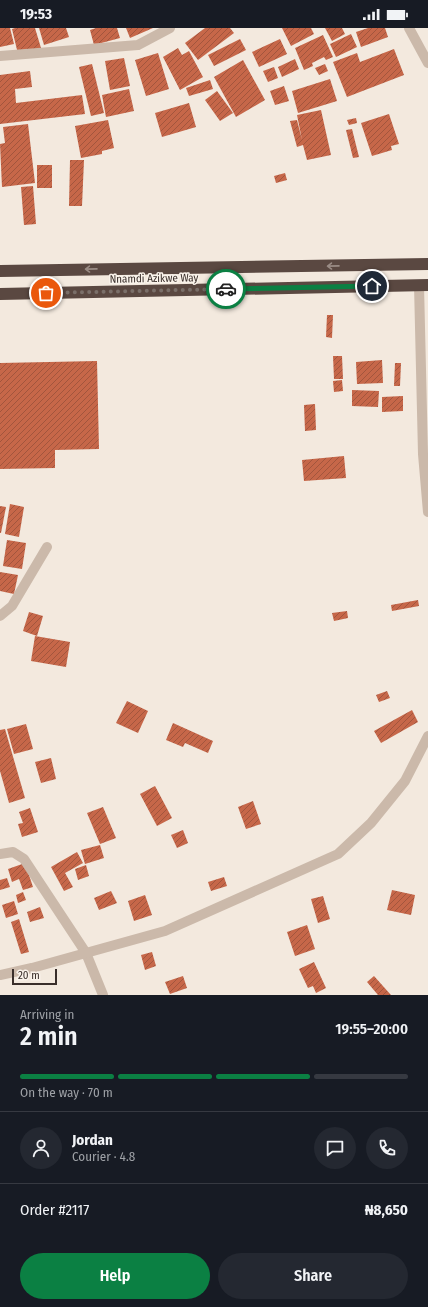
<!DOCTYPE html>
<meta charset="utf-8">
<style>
:root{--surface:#171b24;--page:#242831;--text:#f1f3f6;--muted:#9ea1a6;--line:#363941;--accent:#0b8043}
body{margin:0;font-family:"Fira Sans Condensed",sans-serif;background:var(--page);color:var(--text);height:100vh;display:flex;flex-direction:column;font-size:15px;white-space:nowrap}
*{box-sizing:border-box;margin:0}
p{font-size:13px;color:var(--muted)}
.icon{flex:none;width:22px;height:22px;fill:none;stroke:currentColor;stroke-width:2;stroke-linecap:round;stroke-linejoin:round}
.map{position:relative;height:967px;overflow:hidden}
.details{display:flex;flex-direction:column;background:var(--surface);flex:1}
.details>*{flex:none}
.scale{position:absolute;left:12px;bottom:10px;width:45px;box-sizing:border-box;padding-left:4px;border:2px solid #392e2a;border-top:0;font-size:11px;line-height:14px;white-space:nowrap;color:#392e2a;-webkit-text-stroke:3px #faf3eb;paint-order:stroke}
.pin{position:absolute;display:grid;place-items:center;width:34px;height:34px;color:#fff;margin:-17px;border:2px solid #fff;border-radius:50%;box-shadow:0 1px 4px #0007}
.courier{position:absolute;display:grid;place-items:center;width:40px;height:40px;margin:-20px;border:3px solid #0b8043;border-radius:50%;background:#fff;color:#222;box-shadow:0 1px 5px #0007}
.summary em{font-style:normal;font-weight:600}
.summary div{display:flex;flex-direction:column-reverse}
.summary{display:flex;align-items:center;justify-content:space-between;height:68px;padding:0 20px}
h1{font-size:26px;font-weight:600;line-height:30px}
.bar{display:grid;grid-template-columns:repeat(4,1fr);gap:6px 4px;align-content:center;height:48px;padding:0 20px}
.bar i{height:5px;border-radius:3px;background:var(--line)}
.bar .on{background:var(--accent)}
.bar p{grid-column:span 4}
.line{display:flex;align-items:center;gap:10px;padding:0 20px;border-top:1px solid var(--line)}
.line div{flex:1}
.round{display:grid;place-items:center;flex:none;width:42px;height:42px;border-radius:21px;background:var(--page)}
.action{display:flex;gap:8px;margin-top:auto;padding:8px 20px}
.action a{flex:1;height:46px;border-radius:24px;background:var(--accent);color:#fff;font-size:16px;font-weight:600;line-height:46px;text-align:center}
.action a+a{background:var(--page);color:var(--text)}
.status{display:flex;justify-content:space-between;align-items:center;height:28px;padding:0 20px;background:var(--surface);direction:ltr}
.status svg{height:11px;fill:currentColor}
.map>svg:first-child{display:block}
</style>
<div class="status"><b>19:53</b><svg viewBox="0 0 49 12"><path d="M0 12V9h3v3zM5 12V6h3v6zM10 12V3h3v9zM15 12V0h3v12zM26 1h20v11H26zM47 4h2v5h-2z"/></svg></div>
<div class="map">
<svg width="428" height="967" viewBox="0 0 428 967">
<defs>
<pattern id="building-hatch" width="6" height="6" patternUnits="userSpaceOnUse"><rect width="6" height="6" fill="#c66749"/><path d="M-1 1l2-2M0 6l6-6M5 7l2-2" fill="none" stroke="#a2553d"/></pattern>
</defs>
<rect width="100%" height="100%" fill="#f3e9de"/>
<g fill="url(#building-hatch)">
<path d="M0 0H10L14 16 0 19Z"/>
<path d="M15 0H35L41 20 18 26 12 1Z"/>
<path d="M39 0H66L69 9 44 17Z"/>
<path d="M96 0H117L120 10 94 17 90 2Z"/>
<path d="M126 0H153L130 10Z"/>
<path d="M205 0H230L234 5 198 32 185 15Z"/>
<path d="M282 0H311L314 6 291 18Z"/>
<path d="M325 0H342L345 6 332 13Z"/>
<path d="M368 0H385L388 9 361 19 356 4Z"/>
<path d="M351 6 357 19 336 29 330 16Z"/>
<path d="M323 7 333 29 326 32 324 29 312 35 313 38 304 42 295 20Z"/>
<path d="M240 11 246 22 214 38 208 27Z"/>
<path d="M280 11 287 26 259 39 252 24Z"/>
<path d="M178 20 182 27 189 23 203 49 180 62 163 29Z"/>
<path d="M394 21 404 47 347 69 333 34 357 25 360 34Z"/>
<path d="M158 25 169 61 146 68 135 32Z"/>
<path d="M124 30 130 58 110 62 105 33Z"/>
<path d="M295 31 299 41 282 49 278 39Z"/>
<path d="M243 32 265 72 236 89 214 49Z"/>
<path d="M92 36 104 85 91 88 79 39Z"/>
<path d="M325 36 328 43 319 47 315 40Z"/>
<path d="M274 39 278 50 268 54 263 43Z"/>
<path d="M30 43 32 59 15 61 16 75 82 67 85 86 0 96V47Z"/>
<path d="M330 51 337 73 298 85 292 63Z"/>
<path d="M210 52 213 61 189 68 186 60Z"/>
<path d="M284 58 289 73 275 77 270 63Z"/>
<path d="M129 61 134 83 106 89 102 67Z"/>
<path d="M217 63 233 85 220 93 205 72Z"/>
<path d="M189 75 196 99 162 109 155 85Z"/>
<path d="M321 82 331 127 307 132 303 117 297 119 290 93 297 92 302 112 297 87Z"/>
<path d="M389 86 399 116 391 118 392 122 372 128 361 95Z"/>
<path d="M356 90 357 95 349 97 347 92Z"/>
<path d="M108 92 114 120 102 123V126L81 130 75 98Z"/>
<path d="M28 96 35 155 2 159 0 116 5 115 3 99Z"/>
<path d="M352 101 359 129 353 130 346 102Z"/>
<path d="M70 132H84L82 178H69Z"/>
<rect x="37" y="137" width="15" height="23"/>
<path d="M285 145 287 152 276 155 274 148Z"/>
<path d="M33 158 36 196 24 197 21 159Z"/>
<path d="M327 287H333L332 310 326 309Z"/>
<path d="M333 328H342L343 351H334Z"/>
<path d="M382 332 383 355 357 356 356 334Z"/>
<path d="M97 333 99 421 55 422V440L0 441V335Z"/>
<path d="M395 335H401L400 358H394Z"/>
<path d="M342 352 343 363 334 364 333 353Z"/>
<path d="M352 362 379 363 378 379 352 378Z"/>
<path d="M403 368V383L382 384V369Z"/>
<path d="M315 376 316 402 305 403 304 377Z"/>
<path d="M344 428 346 450 304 453 302 432Z"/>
<path d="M10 476 24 479 19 509 5 506Z"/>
<path d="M0 478 6 479 1 505H0Z"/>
<path d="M7 512 26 515 22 541 3 538Z"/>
<path d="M0 544 18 547 14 566 0 563Z"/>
<path d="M418 572 419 578 392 583 391 577Z"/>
<path d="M347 583 348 590 334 593 332 585Z"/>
<path d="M29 584 43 588 37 608 23 603Z"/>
<path d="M35 608 70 614 66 639 31 633Z"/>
<path d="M387 663 390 670 379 674 376 667Z"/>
<path d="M127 673 148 683 138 705 116 695Z"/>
<path d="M412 682 418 694 381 715 374 703Z"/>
<path d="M173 695 213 713 208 725 185 715 183 719 166 712Z"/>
<path d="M26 696 33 721 14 726 7 701Z"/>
<path d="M5 701 25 770 9 775 0 743V702Z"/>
<path d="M51 730 56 751 41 755 35 734Z"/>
<path d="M155 758 172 790 157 798 140 766Z"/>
<path d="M253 773 261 796 246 801 238 779Z"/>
<path d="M103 779 116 810 100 816 87 785Z"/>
<path d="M30 780 38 804 22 809 18 796 23 795 19 784Z"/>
<path d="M183 802 188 815 177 820 171 807Z"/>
<path d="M100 817 104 830 85 836 81 822Z"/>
<path d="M77 824 83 835 65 845 73 859 64 863 51 839Z"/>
<path d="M25 835 33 859 23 862 19 851 12 854 8 841Z"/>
<path d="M86 837 89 848 78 852 75 841Z"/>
<path d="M224 849 227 858 211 863 208 854Z"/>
<path d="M7 850 10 859 0 862V852Z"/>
<path d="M392 862 415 867 411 887 387 882Z"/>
<path d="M111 863 117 875 99 882 94 870Z"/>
<path d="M23 864 26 872 18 875 16 867Z"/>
<path d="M145 867 152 887 134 893 128 873Z"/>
<path d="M323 868 330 891 318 895 311 871Z"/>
<path d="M14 873 18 886 6 890 2 877Z"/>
<path d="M40 879 44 890 30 894 27 884Z"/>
<path d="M19 891 29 924 21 926 11 894Z"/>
<path d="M307 897 315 921 295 928 287 904Z"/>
<path d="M152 924 156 938 145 942 141 927Z"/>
<path d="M314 934 326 960 316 965 313 958 308 960 299 941Z"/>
<path d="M183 948 187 960 170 966 165 954Z"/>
<path d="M374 948 391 967H378L367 954Z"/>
</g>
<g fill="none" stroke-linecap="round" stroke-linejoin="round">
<g stroke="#cbb9aa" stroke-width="10">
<path d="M409 0 428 35"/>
<path d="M0 28 138 17 170 0"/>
<path d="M419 257 423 426 428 484"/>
<path d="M0 588 12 578 47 519"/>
<path d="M0 826 13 824 24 831 86 925 103 967"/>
<path d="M0 947 32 940 165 903 338 826 371 795 405 753 428 708"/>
</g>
<g stroke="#5a4841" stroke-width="12">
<path d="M0 243 428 236"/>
<path d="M0 266 428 257"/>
</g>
</g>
<defs><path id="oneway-shaft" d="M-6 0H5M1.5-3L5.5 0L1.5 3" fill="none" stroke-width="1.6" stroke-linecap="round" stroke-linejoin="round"/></defs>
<g stroke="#9a8c85">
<use href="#oneway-shaft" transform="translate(333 238) rotate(179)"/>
<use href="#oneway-shaft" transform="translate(91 241) rotate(179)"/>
</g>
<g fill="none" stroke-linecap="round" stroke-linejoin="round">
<path stroke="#7a6f69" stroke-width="4" stroke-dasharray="0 7.2" d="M46 265 226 261"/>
<path stroke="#0b8043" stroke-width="5" d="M226 261 372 258"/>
</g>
<g text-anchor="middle" stroke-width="3" stroke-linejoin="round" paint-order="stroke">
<g font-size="11" fill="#392e2a" stroke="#faf3eb">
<text transform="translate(154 250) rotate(-1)" y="4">Nnamdi Azikwe Way</text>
</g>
</g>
</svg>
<div class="scale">20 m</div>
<div class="pin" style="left:46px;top:265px;background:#ea580c"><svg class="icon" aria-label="bag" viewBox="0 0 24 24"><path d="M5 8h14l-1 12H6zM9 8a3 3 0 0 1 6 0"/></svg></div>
<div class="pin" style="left:372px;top:258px;background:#1f2937"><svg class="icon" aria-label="home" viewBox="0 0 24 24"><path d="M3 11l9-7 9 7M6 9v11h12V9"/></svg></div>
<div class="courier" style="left:226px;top:261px"><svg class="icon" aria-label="car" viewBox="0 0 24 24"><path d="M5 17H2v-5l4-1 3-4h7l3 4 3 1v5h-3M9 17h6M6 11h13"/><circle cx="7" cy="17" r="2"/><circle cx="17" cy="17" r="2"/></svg></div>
</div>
<section class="details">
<div class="summary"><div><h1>2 min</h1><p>Arriving in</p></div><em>19:55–20:00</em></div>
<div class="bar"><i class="on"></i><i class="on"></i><i class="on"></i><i></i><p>On the way · 70 m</p></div>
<div class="line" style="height:72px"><a class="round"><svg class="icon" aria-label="person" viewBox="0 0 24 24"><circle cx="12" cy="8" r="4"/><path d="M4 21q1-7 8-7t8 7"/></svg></a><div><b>Jordan</b><p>Courier · 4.8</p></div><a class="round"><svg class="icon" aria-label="chat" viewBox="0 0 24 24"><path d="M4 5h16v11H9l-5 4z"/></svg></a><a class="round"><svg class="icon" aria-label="phone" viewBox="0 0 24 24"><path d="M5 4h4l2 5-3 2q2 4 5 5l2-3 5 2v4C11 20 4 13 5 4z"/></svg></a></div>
<div class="line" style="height:52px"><div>Order #2117</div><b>₦8,650</b></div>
<div class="action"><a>Help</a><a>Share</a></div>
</section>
